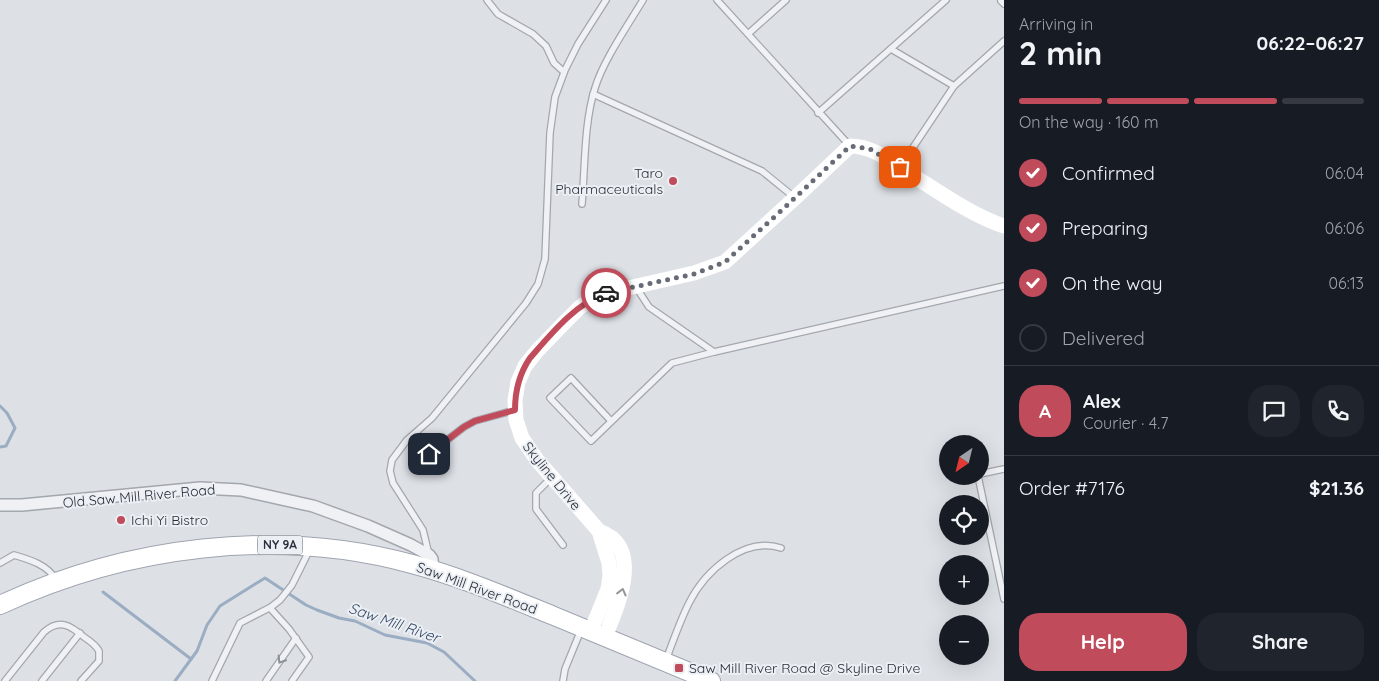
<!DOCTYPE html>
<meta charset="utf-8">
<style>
:root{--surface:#171b24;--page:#20242c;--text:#f1f3f6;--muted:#9ea1a6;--line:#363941;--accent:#c04c5b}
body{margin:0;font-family:Quicksand,sans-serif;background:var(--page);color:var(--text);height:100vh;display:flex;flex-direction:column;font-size:19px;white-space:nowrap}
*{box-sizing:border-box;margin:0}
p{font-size:16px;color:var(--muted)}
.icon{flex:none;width:28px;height:28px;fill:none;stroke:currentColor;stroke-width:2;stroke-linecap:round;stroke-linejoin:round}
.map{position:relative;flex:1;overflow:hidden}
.details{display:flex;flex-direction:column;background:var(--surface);width:375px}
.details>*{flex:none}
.needle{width:32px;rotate:215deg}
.tools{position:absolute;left:939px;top:435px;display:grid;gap:10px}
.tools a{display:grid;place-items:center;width:50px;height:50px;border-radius:50%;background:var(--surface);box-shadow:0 5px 20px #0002;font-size:25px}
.pin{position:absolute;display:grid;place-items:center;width:42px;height:42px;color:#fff;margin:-21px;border-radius:10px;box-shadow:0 2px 8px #0006}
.courier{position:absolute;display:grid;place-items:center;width:50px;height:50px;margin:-25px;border:4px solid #c04c5b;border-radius:50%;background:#fff;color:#222;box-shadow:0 1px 6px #0007}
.summary em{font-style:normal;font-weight:800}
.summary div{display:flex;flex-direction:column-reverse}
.summary{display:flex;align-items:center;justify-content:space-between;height:85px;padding:0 15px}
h1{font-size:32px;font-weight:800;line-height:38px}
.bar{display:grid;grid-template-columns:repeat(4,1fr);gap:8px 5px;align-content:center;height:60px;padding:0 15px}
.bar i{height:6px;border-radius:4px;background:var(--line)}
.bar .selected{background:var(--accent)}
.bar p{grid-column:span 4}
.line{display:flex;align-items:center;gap:12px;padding:0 15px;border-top:1px solid var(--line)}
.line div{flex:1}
.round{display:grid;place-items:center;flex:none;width:52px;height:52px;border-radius:20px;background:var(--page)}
ol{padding:0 15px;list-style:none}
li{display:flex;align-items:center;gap:15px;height:55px}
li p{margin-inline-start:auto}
li .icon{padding:5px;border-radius:50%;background:var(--accent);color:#fff;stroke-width:4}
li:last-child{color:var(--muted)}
li i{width:28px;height:28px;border:2px solid var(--line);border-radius:50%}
.button{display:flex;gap:10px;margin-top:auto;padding:10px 15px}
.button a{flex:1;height:58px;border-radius:20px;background:var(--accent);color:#fff;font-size:20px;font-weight:800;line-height:58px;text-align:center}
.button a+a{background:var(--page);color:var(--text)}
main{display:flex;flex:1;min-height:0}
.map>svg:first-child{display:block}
</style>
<main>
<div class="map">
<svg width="1004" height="681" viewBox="0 0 1004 681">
<rect width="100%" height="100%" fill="#dde0e5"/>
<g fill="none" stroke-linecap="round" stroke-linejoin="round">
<g stroke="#9badc2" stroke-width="3">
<path d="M0 406 7 413 15 428 6 446 0 447"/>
<path d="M103 592 191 659"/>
<path d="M175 681 197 651 207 625 220 606 265 578 306 605 317 610 339 618 355 621 385 635 427 643 444 652 475 681"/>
</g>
<g stroke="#a3a7ae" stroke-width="8">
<g id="lane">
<path d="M487 0 498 14 533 34 546 46 554 63 564 72"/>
<path d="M717 0 850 146"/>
<path d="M1001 1 1004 4"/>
<path d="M748 34 786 0"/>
<path d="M891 49 954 86"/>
<path d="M593 94 762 171 794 197"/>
<path d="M818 113 946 0"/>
<path d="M900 167 954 86 1004 41"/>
<path d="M582 204C585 168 584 122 595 88 603 61 628 25 643 0"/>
<path d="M636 287 649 307 714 352 1004 286"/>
<path d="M611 421 571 378 550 398 591 441 672 363 714 352"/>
<path d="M969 439 970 444"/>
<path d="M429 454 464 427 475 421 515 410"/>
<path d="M980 474 1004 469"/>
<path d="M978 476 1004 599"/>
<path d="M551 478 536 493V509L563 545"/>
<path d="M429 555 423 530 393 483 390 471 392 460 407 440 432 418 526 303 538 284 545 259 550 133 555 97 565 70 578 44 606 0"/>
<path d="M0 563 14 555C31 560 48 565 57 581"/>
<path d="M270 608 289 629 309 657 292 681"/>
<path d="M666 660C673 641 680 621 689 603 705 571 744 536 781 548"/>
<path d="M5 681 44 632C60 618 71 626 84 637 90 641 96 645 99 651V661L81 681"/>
<path d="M42 681 80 633"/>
<path d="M212 681 240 623 271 607 280 600 292 585 310 549"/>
<path d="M266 681 296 638"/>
<path d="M563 681 565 669 581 630"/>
</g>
</g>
<g stroke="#a3a7ae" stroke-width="14">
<path id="street" d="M0 505H22L200 488 241 490 313 506 368 526 411 545 429 555 432 559 433 570"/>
</g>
<g stroke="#9ea4b0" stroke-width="20">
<path id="primary" d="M0 605C127 546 276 527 412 564 461 577 507 597 554 616 606 638 659 659 711 681"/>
</g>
<use href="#lane" stroke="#eff1f4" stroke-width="5.5"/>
<use href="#street" stroke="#eff1f4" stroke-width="11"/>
<g stroke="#fff" stroke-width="15">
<path d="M599 531C645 547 617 607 605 637"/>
<path d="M591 631 608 589 610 576 609 563 599 531 537 460 522 438 516 420 515 400 518 382 525 366 537 351 563 324 579 308 591 299 615 291 694 273 725 262 795 198 850 146C873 146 890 161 909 173 936 190 974 217 1004 226"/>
</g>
<use href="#primary" stroke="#fff" stroke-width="18"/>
</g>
<defs><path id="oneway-chevron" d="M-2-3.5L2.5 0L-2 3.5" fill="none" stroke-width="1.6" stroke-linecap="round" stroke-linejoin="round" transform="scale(1.25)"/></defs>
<use stroke="#94969c" href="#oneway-chevron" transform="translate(622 592) rotate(-76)"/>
<use stroke="#8c9097" href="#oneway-chevron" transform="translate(281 660) rotate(123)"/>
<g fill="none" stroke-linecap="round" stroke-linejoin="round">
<path stroke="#676c76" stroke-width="5" stroke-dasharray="0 9" d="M606 293 694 274 725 262 783 209 850 146 870 149 900 167"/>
<path stroke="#c04c5b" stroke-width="6" d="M429 454 464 427 475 421 515 410C515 391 519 374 530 358 551 334 575 304 606 293"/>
</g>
<g fill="#c04c5b" stroke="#eceff3" stroke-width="2">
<circle cx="673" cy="181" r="5"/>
<circle cx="121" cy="520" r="5"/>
<rect x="674" y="663" width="10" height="10" rx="2.5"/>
</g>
<g text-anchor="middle" stroke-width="4" stroke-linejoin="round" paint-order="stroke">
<rect fill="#eceff3" stroke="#636872" stroke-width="1" x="257.5" y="535.5" width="45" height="19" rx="4"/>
<g font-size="12" font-weight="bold" fill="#282e3a">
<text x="280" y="549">NY 9A</text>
</g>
<g font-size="14" fill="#282e3a" stroke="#eceff3" text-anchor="start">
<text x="663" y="178" text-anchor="end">Taro<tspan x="663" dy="16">Pharmaceuticals</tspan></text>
<text x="131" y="525">Ichi Yi Bistro</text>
<text x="689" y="673">Saw Mill River Road @ Skyline Drive</text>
</g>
<g font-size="14" fill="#282e3a" stroke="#eceff3">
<text transform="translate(552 476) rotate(51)" y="5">Skyline Drive</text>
<text transform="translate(139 496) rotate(-5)" y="5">Old Saw Mill River Road</text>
<text transform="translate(477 588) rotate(20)" y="5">Saw Mill River Road</text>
</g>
<g font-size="15" font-style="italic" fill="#364c6a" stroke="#eceff3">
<text transform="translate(394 623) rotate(19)" y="5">Saw Mill River</text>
</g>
</g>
</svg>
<div class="tools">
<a><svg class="needle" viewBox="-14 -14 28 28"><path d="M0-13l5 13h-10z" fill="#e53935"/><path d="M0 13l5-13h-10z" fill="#9ea1a6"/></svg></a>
<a><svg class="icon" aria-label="locate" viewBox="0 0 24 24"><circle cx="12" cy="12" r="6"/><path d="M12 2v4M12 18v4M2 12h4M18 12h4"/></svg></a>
<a>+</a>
<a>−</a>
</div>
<div class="pin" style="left:900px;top:167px;background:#ea580c"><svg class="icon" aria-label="bag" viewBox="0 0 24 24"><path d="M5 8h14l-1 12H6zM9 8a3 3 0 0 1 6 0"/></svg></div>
<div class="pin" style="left:429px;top:454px;background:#1f2937"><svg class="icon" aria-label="home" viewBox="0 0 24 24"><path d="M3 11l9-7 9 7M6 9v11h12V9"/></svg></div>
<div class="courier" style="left:606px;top:293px"><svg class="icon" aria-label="car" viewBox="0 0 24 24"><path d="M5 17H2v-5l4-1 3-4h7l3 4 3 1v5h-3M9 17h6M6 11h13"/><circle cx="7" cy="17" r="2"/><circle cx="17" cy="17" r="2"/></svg></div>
</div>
<section class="details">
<div class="summary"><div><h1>2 min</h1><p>Arriving in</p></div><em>06:22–06:27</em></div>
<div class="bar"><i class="selected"></i><i class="selected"></i><i class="selected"></i><i></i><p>On the way · 160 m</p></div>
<ol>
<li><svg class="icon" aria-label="check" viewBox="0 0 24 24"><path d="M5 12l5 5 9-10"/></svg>Confirmed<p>06:04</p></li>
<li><svg class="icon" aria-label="check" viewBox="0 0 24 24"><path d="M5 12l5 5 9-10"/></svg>Preparing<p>06:06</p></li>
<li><svg class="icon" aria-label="check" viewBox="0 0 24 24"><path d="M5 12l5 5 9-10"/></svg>On the way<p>06:13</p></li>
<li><i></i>Delivered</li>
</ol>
<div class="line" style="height:90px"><b class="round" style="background:var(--accent);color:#fff">A</b><div><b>Alex</b><p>Courier · 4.7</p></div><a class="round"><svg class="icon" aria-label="chat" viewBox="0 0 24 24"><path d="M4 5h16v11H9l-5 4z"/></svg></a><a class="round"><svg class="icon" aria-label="phone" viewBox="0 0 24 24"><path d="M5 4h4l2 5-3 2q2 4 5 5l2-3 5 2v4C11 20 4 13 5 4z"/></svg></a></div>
<div class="line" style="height:65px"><div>Order #7176</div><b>$21.36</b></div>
<div class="button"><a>Help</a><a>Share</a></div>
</section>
</main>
